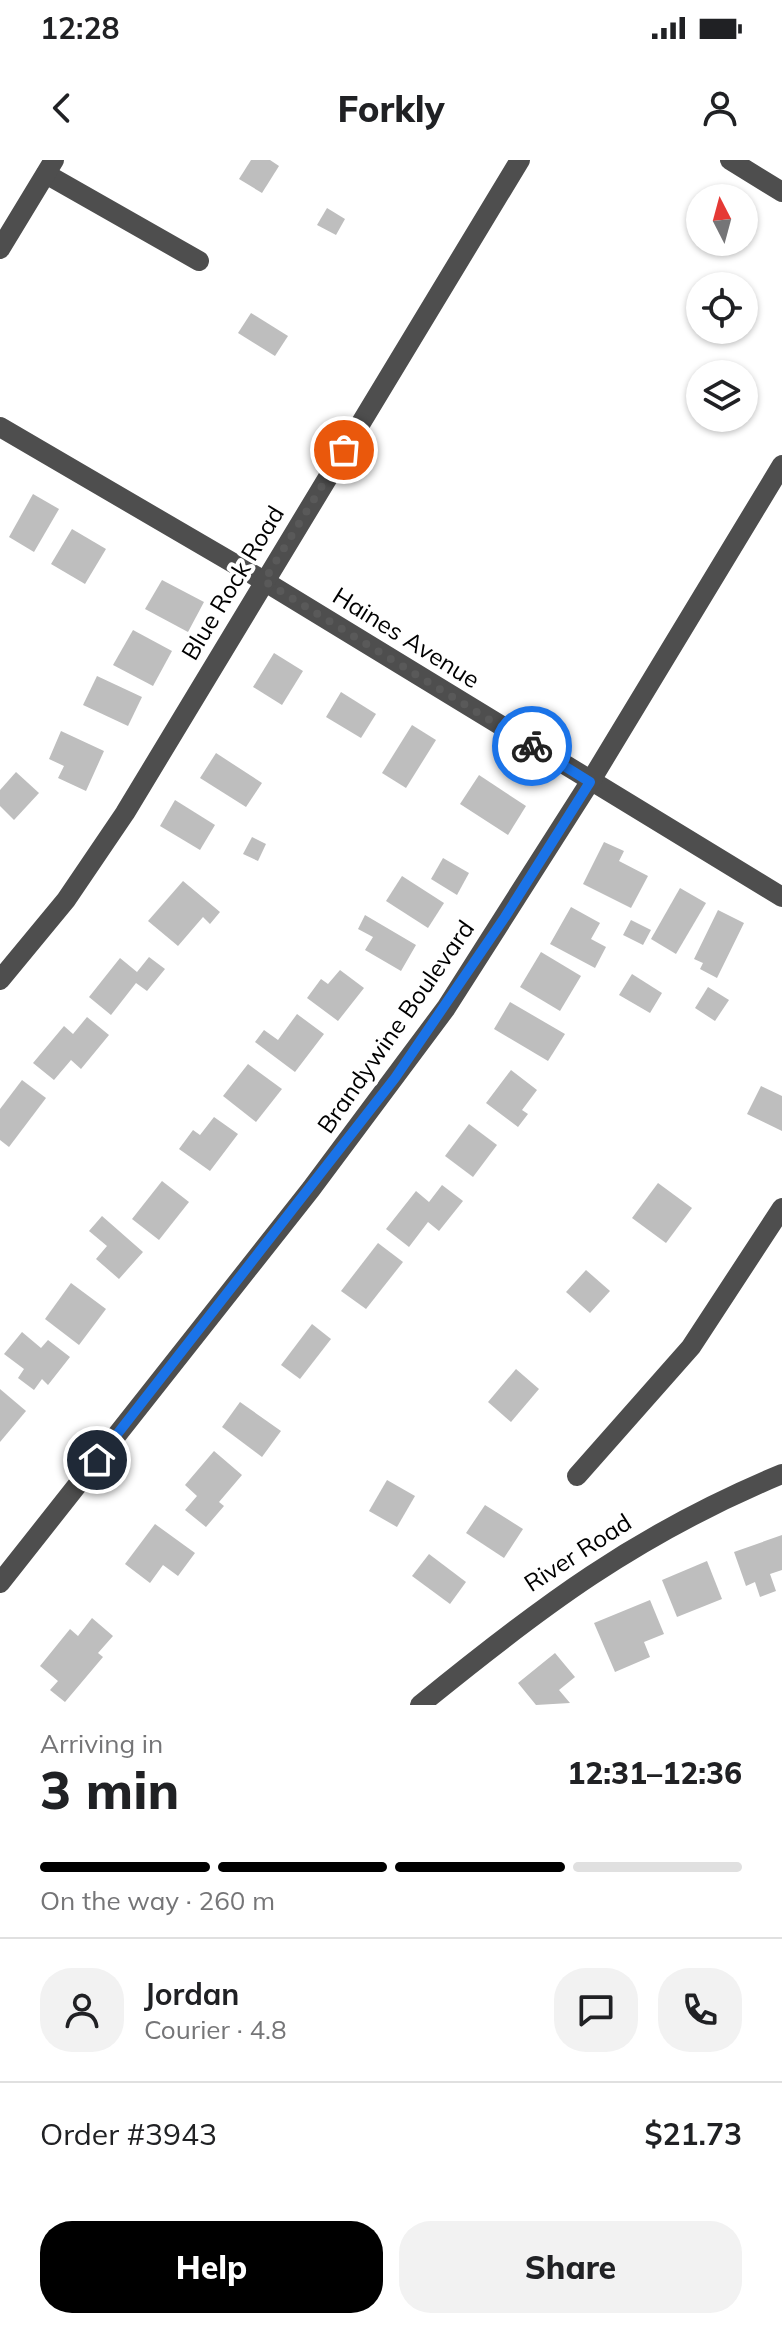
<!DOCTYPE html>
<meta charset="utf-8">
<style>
:root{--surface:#fff;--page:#f2f2f2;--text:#202124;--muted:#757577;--line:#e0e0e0;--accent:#000}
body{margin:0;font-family:Mulish,sans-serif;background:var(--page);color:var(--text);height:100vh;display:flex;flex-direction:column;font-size:30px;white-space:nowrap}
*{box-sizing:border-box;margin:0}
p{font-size:26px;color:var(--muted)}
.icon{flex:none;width:44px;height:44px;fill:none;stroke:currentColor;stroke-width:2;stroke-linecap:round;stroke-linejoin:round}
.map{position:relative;height:1545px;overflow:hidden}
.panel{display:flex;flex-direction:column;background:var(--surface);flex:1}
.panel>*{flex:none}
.needle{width:52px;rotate:354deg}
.tools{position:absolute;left:686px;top:24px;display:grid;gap:16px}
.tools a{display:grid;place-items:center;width:72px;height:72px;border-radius:50%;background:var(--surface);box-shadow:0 2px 6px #0004;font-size:40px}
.pin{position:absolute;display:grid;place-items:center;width:68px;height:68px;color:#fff;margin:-34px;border:4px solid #fff;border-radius:50%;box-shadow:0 2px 8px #0007}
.courier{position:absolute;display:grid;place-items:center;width:80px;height:80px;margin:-40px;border:6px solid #1a73e8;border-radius:50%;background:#fff;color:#222;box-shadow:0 2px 10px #0007}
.head em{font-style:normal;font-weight:800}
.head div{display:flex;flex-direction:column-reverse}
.head{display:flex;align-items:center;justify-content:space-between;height:136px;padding:0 40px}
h1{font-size:52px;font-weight:800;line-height:60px}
.bar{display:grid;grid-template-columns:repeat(4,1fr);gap:12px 8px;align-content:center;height:96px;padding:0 40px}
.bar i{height:10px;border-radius:6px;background:var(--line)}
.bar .active{background:var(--accent)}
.bar p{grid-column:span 4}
.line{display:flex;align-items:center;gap:20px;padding:0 40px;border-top:2px solid var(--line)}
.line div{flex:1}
.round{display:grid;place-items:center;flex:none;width:84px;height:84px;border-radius:32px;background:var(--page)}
.primary-button{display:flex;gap:16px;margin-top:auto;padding:16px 40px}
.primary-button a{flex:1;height:92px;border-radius:32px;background:var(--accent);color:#fff;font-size:32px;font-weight:800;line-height:92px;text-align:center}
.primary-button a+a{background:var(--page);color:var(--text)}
.status{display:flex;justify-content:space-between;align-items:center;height:56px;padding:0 40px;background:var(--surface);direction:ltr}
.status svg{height:22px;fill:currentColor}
header{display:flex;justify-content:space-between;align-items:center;height:104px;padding:0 40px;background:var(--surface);font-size:36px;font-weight:800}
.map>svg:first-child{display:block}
</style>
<div class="status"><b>12:28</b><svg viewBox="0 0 49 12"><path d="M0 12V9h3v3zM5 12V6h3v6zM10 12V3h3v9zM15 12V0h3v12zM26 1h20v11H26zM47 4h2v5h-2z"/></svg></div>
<header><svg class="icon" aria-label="back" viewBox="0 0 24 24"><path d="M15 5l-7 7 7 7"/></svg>Forkly<svg class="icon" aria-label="person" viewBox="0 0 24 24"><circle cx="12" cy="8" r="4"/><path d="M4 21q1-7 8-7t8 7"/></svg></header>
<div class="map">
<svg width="782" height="1545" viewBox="0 0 782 1545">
<rect width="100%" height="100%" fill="#fff"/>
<g fill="#bebebe">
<path d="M251 0H270L279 6 262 33 239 19Z"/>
<path d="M327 48 345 59 336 75 317 65Z"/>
<path d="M251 153 288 176 275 196 238 173Z"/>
<path d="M33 334 59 349 34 392 9 377Z"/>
<path d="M72 369 106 389 85 424 51 404Z"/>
<path d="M162 420 204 442 188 472 145 449Z"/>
<path d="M133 470 172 491 153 526 113 505Z"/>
<path d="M274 493 303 511 282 545 253 527Z"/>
<path d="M97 516 142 537 128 566 83 545Z"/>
<path d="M341 532 376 554 361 578 326 557Z"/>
<path d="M412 565 436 580 406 628 382 613Z"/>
<path d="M61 571 104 591 86 631 58 618 64 606 49 599Z"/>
<path d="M216 593 262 623 246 647 200 618Z"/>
<path d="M16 612 39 633 14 660 0 646V630Z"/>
<path d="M479 615 526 646 508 675 460 644Z"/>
<path d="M175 640 215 665 200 690 160 666Z"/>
<path d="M252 677 266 684 258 701 243 694Z"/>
<path d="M604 682 624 691 619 701 648 716 631 748 583 724Z"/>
<path d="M443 698 469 713 457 735 431 719Z"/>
<path d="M402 716 444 743 428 768 386 741Z"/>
<path d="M183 721 220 752 210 764 203 757 178 786 148 761Z"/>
<path d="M680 728 706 743 676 794 651 779Z"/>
<path d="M571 747 600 763 591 779 606 787 595 808 550 784Z"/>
<path d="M718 750 744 763 717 818 700 809 703 803 694 799Z"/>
<path d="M365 755 416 785 401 811 365 790 373 777 358 769Z"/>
<path d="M631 760 651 770 643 785 623 775Z"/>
<path d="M541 792 581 816 560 851 520 827Z"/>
<path d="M149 797 165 809 147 831 136 823 111 855 89 837 120 798 137 812Z"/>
<path d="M340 810 364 828 338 861 307 838 321 819 328 824Z"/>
<path d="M632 814 662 833 650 853 619 835Z"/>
<path d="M708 827 729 840 715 861 695 848Z"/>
<path d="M510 842 565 874 548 901 494 869Z"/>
<path d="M297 854 324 874 295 912 255 882 264 870 278 880Z"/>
<path d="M87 857 109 875 81 909 71 900 54 920 33 903 64 866 73 874Z"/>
<path d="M248 904 282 929 256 962 223 936Z"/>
<path d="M511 910 537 930 522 950 528 954 518 967 486 943Z"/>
<path d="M22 920 46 938 9 987 0 980V949Z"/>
<path d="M761 926 782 936V971L747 954Z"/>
<path d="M214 957 238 974 210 1011 179 989 193 970 200 975Z"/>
<path d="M469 964 497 985 473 1017 445 996Z"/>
<path d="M162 1021 189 1042 159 1080 132 1059Z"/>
<path d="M658 1023 692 1048 666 1083 632 1058Z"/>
<path d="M442 1025 463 1041 439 1071 428 1062 409 1087 386 1069 416 1031 429 1042Z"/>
<path d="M102 1056 143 1092 119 1119 96 1099 107 1086 89 1071Z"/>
<path d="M378 1083 403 1102 366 1149 341 1131Z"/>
<path d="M586 1110 610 1131 590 1153 566 1132Z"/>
<path d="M71 1123 106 1149 79 1185 45 1159Z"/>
<path d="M312 1164 331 1179 300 1219 281 1205Z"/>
<path d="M22 1172 41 1188 48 1180 70 1197 48 1225 42 1219 34 1230 18 1218 24 1209 4 1194Z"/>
<path d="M516 1209 539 1229 511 1262 488 1242Z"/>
<path d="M0 1229 26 1251 0 1282Z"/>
<path d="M240 1242 281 1271 262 1297 222 1267Z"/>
<path d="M214 1291 242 1315 219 1342 224 1346 206 1367 185 1350 197 1336 185 1325Z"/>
<path d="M387 1320 415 1336 397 1367 369 1351Z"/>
<path d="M485 1345 523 1369 504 1398 466 1373Z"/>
<path d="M155 1364 195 1393 178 1416 163 1405 150 1423 125 1404Z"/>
<path d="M782 1375V1410L770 1414 776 1431 760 1437 755 1422 746 1426 734 1392Z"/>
<path d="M429 1394 466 1422 450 1444 412 1416Z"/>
<path d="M707 1401 722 1439 677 1457 662 1420Z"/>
<path d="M650 1440 664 1474 644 1482 650 1497 615 1512 594 1463Z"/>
<path d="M92 1458 113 1476 98 1493 103 1497 65 1542 50 1530 58 1521 40 1506 70 1469 78 1476Z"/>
<path d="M555 1493 575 1517 559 1530 570 1543 536 1545 518 1523Z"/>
</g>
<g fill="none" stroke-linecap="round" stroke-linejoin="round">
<g stroke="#4e4e4e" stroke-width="20">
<path d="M730 0 782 32"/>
<path d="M46 14 199 101"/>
<path d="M0 89 54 0"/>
<path d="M0 267 264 421 782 737"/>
<path d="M0 820 66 740 125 653 520 0"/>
<path d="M577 1316 691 1187 782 1048"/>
<path d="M0 1423 311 1029 446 848 590 622 782 305"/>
<path d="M420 1545C540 1447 637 1374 782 1314"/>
</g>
</g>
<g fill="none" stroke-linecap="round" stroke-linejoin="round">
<path stroke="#595959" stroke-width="8" stroke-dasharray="0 14.4" d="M344 290 264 421 532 586"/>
<path stroke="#1a73e8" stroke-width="10" d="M97 1300 395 918 505 757 590 622 532 586"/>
</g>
<g text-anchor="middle" stroke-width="8" stroke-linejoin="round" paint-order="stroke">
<g font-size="24" fill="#000" stroke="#fff">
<text transform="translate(233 423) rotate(-59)" y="8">Blue Rock Road</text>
<text transform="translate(406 478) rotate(32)" y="8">Haines Avenue</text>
<text transform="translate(396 867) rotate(-55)" y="8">Brandywine Boulevard</text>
<text transform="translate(578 1393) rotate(-33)" y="8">River Road</text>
</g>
</g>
</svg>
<div class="tools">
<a><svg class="needle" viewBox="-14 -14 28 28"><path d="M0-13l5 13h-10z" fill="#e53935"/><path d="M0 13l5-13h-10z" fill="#757577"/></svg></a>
<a><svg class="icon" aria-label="locate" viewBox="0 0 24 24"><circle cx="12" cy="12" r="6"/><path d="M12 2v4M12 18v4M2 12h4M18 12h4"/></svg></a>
<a><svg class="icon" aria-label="layers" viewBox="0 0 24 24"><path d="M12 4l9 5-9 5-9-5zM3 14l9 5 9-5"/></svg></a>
</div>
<div class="pin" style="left:344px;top:290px;background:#ea580c"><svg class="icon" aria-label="bag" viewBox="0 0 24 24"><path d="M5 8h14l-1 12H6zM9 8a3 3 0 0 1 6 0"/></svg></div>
<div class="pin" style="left:97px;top:1300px;background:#1f2937"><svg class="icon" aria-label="home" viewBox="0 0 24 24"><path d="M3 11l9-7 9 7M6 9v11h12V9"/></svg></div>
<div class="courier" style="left:532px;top:586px"><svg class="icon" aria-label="bike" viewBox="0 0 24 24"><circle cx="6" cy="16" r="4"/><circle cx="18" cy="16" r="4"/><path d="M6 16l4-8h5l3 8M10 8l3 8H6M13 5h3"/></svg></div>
</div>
<section class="panel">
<div class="head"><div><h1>3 min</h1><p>Arriving in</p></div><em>12:31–12:36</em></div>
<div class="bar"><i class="active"></i><i class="active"></i><i class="active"></i><i></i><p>On the way · 260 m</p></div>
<div class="line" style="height:144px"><a class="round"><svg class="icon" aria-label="person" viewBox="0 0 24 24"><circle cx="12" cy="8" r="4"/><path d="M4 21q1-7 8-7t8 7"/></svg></a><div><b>Jordan</b><p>Courier · 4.8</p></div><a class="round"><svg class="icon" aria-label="chat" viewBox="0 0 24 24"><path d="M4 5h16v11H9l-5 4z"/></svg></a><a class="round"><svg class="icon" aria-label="phone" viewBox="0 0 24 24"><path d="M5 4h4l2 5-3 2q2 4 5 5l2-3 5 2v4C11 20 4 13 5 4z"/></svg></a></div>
<div class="line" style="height:104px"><div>Order #3943</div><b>$21.73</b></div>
<div class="primary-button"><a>Help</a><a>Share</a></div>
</section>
